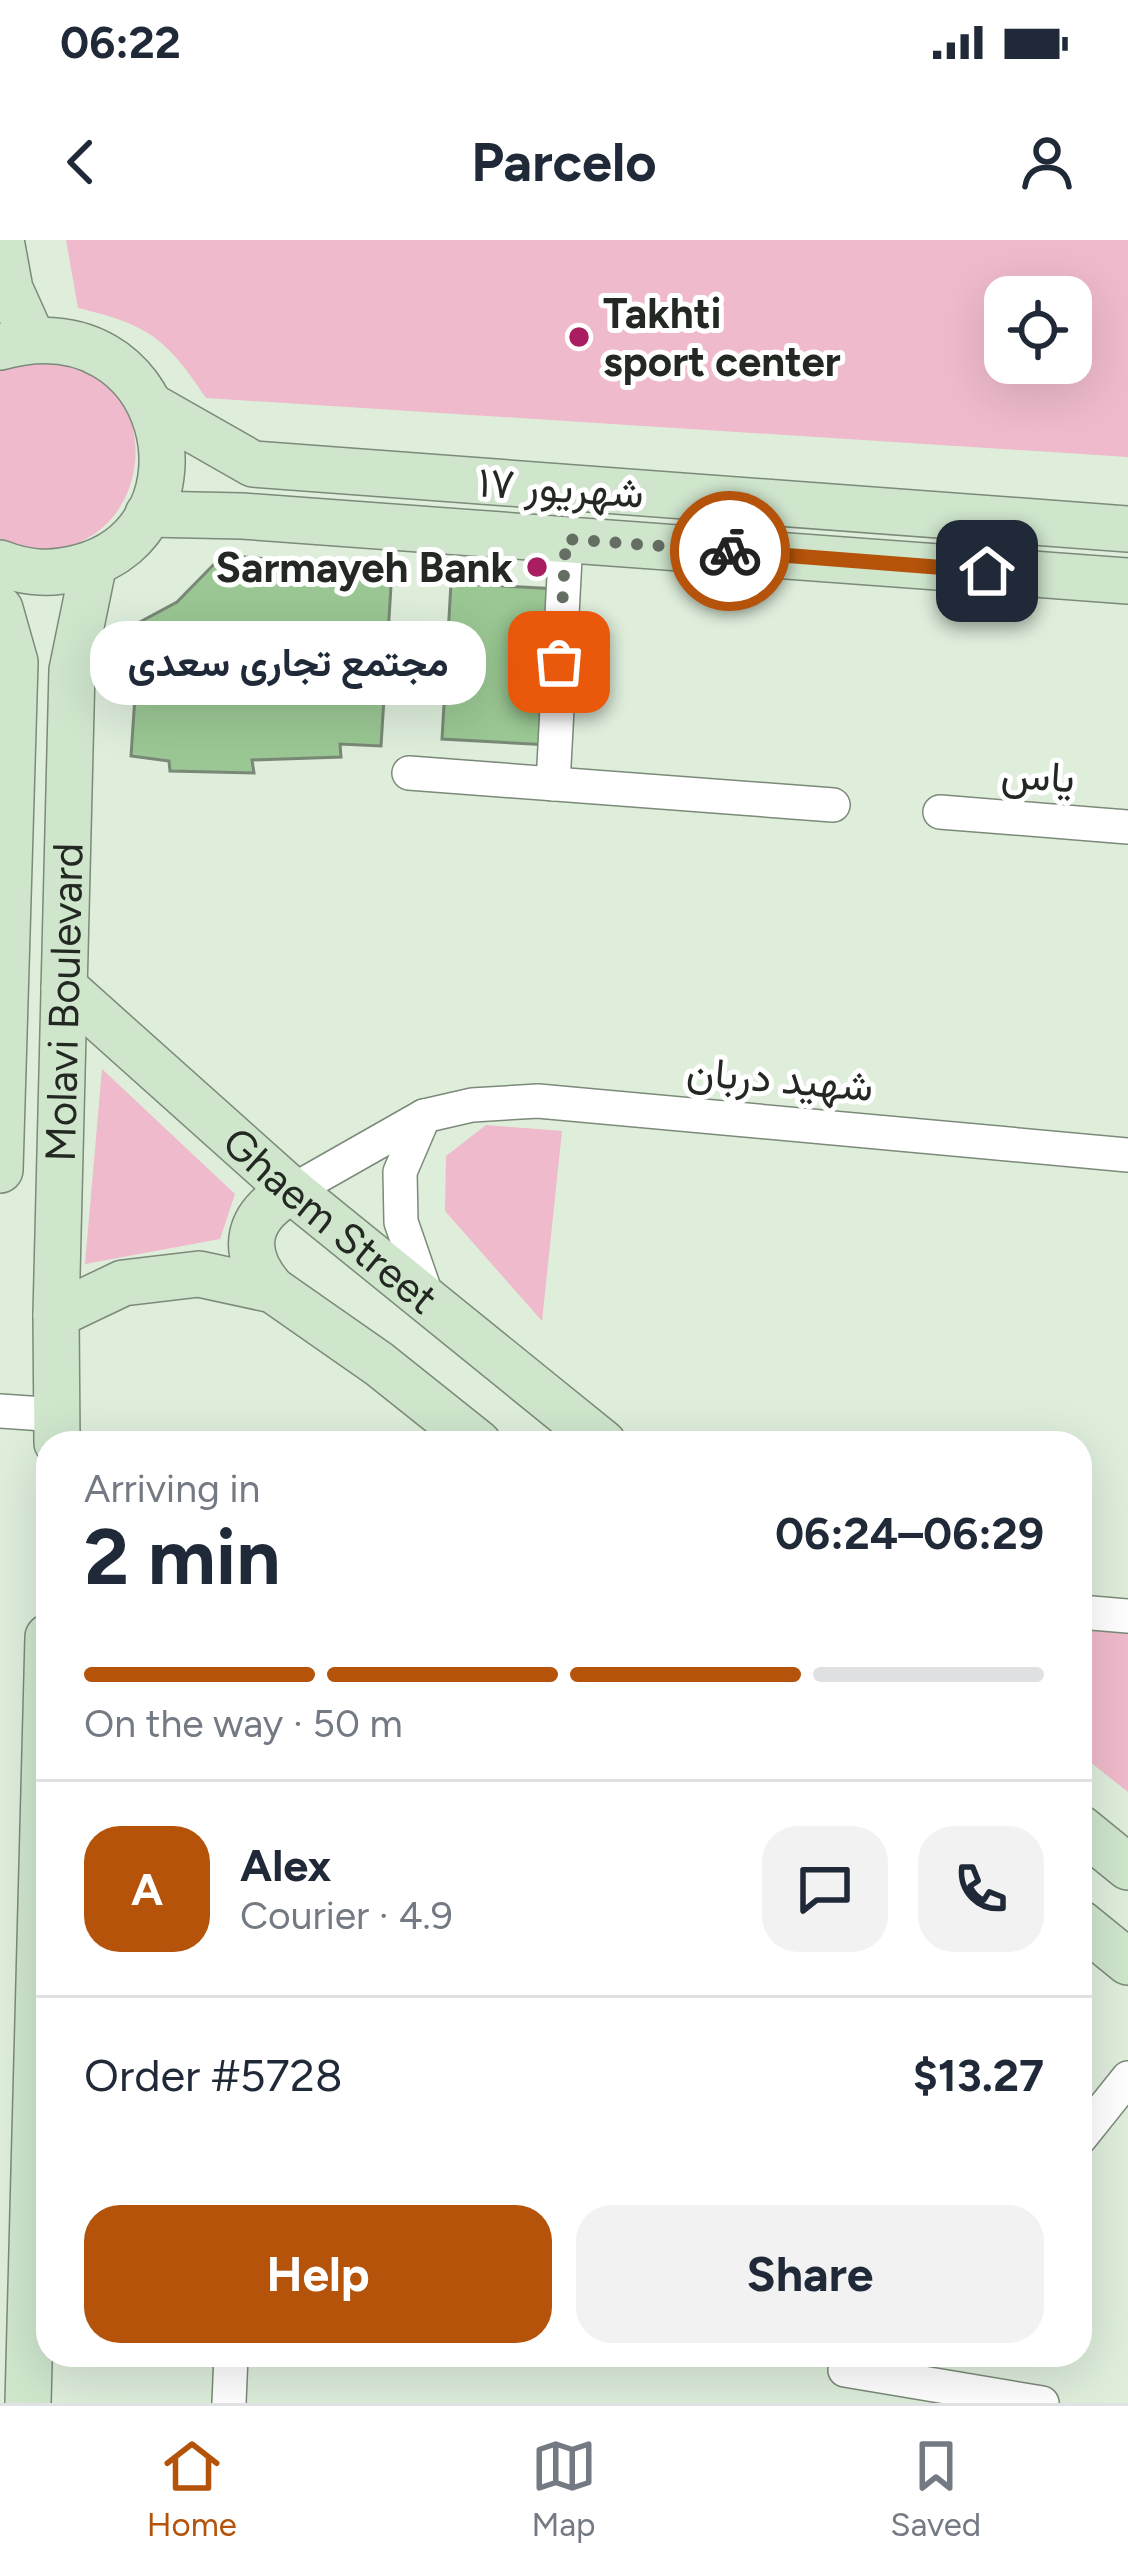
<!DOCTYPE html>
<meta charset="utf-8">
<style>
:root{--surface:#fff;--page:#f2f2f3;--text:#1f2937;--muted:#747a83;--line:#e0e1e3;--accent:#b45309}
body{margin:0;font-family:Figtree,Vazirmatn,sans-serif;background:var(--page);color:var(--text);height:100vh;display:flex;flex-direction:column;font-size:45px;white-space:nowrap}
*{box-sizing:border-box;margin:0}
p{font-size:39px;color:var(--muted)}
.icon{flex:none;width:66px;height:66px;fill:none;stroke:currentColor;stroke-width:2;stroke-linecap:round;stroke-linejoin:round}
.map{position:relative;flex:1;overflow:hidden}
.sheet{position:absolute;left:36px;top:1191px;width:1056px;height:936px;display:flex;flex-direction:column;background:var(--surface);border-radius:36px;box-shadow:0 12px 48px #0002}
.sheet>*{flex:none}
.tools{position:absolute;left:984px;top:36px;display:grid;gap:24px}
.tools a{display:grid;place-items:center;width:108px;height:108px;border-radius:24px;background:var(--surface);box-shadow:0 12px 48px #0002;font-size:60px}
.pin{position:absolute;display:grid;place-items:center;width:102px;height:102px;color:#fff;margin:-51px;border-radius:24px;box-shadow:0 6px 18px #0006}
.courier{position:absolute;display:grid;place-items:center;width:120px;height:120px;margin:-60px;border:9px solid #b45309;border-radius:50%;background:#fff;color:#222;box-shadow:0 3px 15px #0007}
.bubble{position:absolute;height:84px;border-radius:36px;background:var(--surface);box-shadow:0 12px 48px #0002;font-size:39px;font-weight:700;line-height:84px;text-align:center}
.headline em{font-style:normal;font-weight:700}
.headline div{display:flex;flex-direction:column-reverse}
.headline{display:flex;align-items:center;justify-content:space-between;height:204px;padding:0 48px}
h1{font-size:78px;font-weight:700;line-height:90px}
.bar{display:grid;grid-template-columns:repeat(4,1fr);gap:18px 12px;align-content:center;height:144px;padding:0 48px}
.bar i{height:15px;border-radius:9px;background:var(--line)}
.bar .on{background:var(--accent)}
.bar p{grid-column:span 4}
.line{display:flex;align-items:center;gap:30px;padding:0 48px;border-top:3px solid var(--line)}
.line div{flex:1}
.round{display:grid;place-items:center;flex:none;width:126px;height:126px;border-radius:36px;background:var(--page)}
.action{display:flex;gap:24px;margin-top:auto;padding:24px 48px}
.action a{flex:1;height:138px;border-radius:36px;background:var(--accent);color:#fff;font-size:48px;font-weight:700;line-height:138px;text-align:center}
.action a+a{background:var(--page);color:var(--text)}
.status{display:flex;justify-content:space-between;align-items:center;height:84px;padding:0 60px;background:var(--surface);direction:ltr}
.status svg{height:33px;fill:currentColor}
header{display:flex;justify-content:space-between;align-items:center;height:156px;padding:0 48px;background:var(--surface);font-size:54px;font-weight:700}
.tabs{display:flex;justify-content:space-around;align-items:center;height:168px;border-top:3px solid var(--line);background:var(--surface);font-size:33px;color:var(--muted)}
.tabs a{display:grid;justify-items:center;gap:6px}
.tabs .on{color:var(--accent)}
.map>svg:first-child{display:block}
</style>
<div class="status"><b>06:22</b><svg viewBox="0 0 49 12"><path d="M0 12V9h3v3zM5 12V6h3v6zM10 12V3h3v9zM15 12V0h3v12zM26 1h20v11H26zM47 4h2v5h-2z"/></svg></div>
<header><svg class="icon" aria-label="back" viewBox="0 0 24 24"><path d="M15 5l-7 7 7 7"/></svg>Parcelo<svg class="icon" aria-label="person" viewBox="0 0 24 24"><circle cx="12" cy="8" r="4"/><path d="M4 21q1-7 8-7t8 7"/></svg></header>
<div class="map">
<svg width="1128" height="2163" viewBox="0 0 1128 2163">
<rect width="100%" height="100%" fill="#deeedb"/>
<g fill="#efbacb" fill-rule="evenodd">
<path d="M66 0H1128V217L206 158C166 98 149 85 78 68ZM1005 57H1071V123H1005Z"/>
<path d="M11 123C30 123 57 119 76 125 181 160 142 348 0 302V128Z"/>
<path d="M102 829 235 954 220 999 85 1024Z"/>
<path d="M486 885 562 891 542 1081 445 971 446 916Z"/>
<path d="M1080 1382 1128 1385V1552L1080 1514Z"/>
</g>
<g fill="#9ac793" stroke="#7a8877" stroke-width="3">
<path d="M223 315 392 330 381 506 340 504 341 517 252 520 254 533 170 531 169 521 131 516 140 382 177 362Z"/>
<path d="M451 343 558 349 549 505 442 499Z"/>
</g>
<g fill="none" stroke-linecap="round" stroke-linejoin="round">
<g stroke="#7b8a79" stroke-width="36">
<g id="street">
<path d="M409 533 833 565"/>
<path d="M553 544 566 299"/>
<path d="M940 572 1128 587"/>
<path d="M424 876 400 932 401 982 429 1063"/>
<path d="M292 951 424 876 472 865 538 861 1128 915"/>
<path d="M0 1171 58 1175"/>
<path d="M1080 1372 1128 1376"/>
<path d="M1080 1898 1128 1838"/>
<path d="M846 2115 845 2130 1042 2163"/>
<path d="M229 2163 231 2115"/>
</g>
</g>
<g stroke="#7b8a79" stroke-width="48">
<g id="secondary">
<path d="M1 0 10 49 32 98"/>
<path d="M0 107C172 60 220 289 81 327 52 335 28 334 0 323"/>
<path d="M153 167 253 224 1128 289"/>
<path d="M148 274 242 276 1128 341"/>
<path d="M0 369 15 422 0 930"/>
<path id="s1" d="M64 747 292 951 603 1203"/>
<path d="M273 1050C238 1011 247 975 292 951"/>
<path d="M56 1075 123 1043 199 1034 273 1050 379 1124 478 1203"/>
<path id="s2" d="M57 1203 56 1075 72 430 94 323"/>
<path d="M1080 1588 1128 1627"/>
<path d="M1080 1683 1128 1722"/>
<path d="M28 2163 48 1397"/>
</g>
</g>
<use href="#street" stroke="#fff" stroke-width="33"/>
<use href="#secondary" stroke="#cfe5cc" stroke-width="45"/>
</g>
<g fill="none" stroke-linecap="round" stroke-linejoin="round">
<path stroke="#646e63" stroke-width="12" stroke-dasharray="0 21.6" d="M559 422 566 299 730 311"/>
<path stroke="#b45309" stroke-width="15" d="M730 311 987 331"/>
</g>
<g fill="#a81e61" stroke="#fff" stroke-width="4.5">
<circle cx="579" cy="97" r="12"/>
<circle cx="537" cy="327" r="12"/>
</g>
<g text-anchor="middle" stroke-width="10" stroke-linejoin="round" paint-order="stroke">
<g font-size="42" font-weight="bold" fill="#232922" stroke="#fff" text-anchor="start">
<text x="603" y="88">Takhti<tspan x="603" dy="48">sport center</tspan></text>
<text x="513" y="342" text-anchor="end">Sarmayeh Bank</text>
</g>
<g font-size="42" fill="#232922" stroke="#fff">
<text transform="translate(561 247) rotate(4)" y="15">۱۷ شهریور</text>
<text transform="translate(1038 535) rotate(4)" y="15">یاس</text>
<text dy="15" stroke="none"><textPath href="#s2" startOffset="441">Molavi Boulevard</textPath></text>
<text transform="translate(780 838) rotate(5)" y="15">شهید دربان</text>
<text dy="15" stroke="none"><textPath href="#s1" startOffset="354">Ghaem Street</textPath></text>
</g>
</g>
</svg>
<div class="tools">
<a><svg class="icon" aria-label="locate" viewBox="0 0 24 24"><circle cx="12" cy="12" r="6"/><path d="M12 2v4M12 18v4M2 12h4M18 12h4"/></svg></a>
</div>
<div class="pin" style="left:559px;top:422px;background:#ea580c"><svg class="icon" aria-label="bag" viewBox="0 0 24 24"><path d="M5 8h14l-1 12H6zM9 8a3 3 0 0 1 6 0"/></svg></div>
<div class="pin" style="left:987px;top:331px;background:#1f2937"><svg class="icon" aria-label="home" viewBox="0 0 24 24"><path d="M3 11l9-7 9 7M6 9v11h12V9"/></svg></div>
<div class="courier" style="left:730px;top:311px"><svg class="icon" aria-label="bike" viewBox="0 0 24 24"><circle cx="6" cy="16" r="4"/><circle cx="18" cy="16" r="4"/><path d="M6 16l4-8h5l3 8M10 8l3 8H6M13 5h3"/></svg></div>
<div class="bubble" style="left:90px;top:381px;width:396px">مجتمع تجاری سعدی</div>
<section class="sheet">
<div class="headline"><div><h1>2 min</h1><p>Arriving in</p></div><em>06:24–06:29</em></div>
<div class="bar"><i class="on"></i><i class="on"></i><i class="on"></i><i></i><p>On the way · 50 m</p></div>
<div class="line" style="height:216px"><b class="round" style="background:var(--accent);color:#fff">A</b><div><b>Alex</b><p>Courier · 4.9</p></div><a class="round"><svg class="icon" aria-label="chat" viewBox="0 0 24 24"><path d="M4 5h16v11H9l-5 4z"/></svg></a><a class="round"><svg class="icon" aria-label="phone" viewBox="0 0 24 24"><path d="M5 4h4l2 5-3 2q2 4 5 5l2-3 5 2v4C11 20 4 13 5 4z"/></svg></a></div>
<div class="line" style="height:156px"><div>Order #5728</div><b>$13.27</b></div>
<div class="action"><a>Help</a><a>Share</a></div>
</section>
</div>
<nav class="tabs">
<a class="on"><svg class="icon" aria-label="home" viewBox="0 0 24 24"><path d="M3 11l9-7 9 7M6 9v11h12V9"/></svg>Home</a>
<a><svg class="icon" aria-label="map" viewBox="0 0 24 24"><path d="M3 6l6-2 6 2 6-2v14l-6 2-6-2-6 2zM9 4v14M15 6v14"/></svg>Map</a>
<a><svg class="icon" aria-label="saved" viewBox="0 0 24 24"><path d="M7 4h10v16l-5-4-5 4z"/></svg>Saved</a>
</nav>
